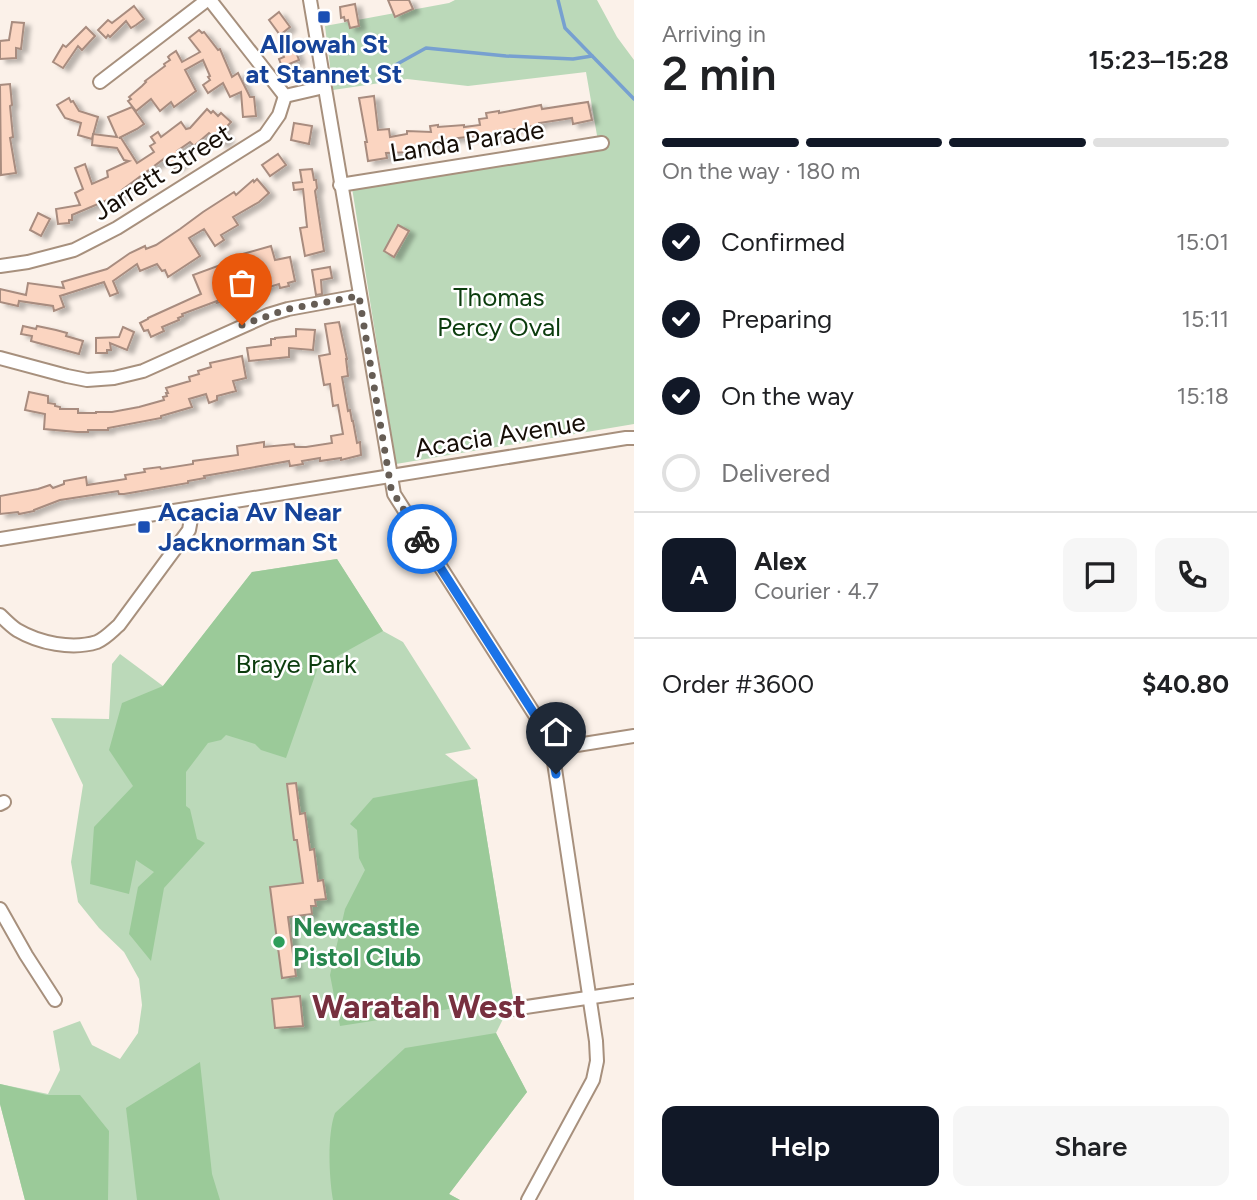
<!DOCTYPE html>
<meta charset="utf-8">
<style>
:root{--surface:#fff;--page:#f6f6f6;--text:#202124;--muted:#757577;--line:#e0e0e0;--accent:#111827}
body{margin:0;font-family:Figtree,sans-serif;background:var(--page);color:var(--text);height:100vh;display:flex;flex-direction:column;font-size:26px;white-space:nowrap}
*{box-sizing:border-box;margin:0}
p{font-size:23px;color:var(--muted)}
.icon{flex:none;width:38px;height:38px;fill:none;stroke:currentColor;stroke-width:2;stroke-linecap:round;stroke-linejoin:round}
.map{position:relative;flex:1;overflow:hidden}
.panel{display:flex;flex-direction:column;background:var(--surface);width:623px}
.panel>*{flex:none}
.pin{position:absolute;display:grid;place-items:center;width:60px;height:60px;color:#fff;margin:-72px -30px;border-radius:50% 50% 50% 0;rotate:-45deg;box-shadow:0 0 7px #0007}
.pin .icon{rotate:45deg}
.courier{position:absolute;display:grid;place-items:center;width:70px;height:70px;margin:-35px;border:5px solid #1a73e8;border-radius:50%;background:#fff;color:#222;box-shadow:0 2px 9px #0007}
.head em{font-style:normal;font-weight:600}
.head div{display:flex;flex-direction:column-reverse}
.head{display:flex;align-items:center;justify-content:space-between;height:119px;padding:0 28px}
h1{font-size:46px;font-weight:600;line-height:52px}
.bar{display:grid;grid-template-columns:repeat(4,1fr);gap:10px 7px;align-content:center;height:84px;padding:0 28px}
.bar i{height:9px;border-radius:5px;background:var(--line)}
.bar .selected{background:var(--accent)}
.bar p{grid-column:span 4}
.line{display:flex;align-items:center;gap:18px;padding:0 28px;border-top:2px solid var(--line)}
.line div{flex:1}
.round{display:grid;place-items:center;flex:none;width:74px;height:74px;border-radius:14px;background:var(--page)}
ol{padding:0 28px;list-style:none}
li{display:flex;align-items:center;gap:21px;height:77px}
li p{margin-inline-start:auto}
li .icon{padding:7px;border-radius:50%;background:var(--accent);color:#fff;stroke-width:4}
li:last-child{color:var(--muted)}
li i{width:38px;height:38px;border:4px solid var(--line);border-radius:50%}
.primary-button{display:flex;gap:14px;margin-top:auto;padding:14px 28px}
.primary-button a{flex:1;height:80px;border-radius:14px;background:var(--accent);color:#fff;font-size:28px;font-weight:600;line-height:80px;text-align:center}
.primary-button a+a{background:var(--page);color:var(--text)}
main{display:flex;flex:1;min-height:0}
.map>svg:first-child{display:block}
</style>
<main>
<div class="map">
<svg width="634" height="1200" viewBox="0 0 634 1200">
<defs>
<filter id="shadow"><feDropShadow dx="6" dy="3.5" stdDeviation="2" flood-color="#0004"/></filter>
</defs>
<rect width="100%" height="100%" fill="#fbf1e9"/>
<g fill="#bbd9b9">
<path d="M455 0H597L617 37 634 60V424L396 464 352 188 599 147 586 72 468 86 407 79 333 90 325 26 449 3Z"/>
<path d="M337 559 383 631 403 642 471 749 445 754 477 779 513 999 496 1033 527 1092 449 1194 460 1200H25L0 1104V1084L48 1094 60 1070 53 1031 80 1021 92 1045 120 1059 138 1033 142 1005 139 979 124 952 99 928 78 902 71 862 83 785 51 718 109 719 112 664 120 654 163 686 252 572Z"/>
</g>
<g fill="#9bca99">
<path d="M337 559 383 631 318 667 286 758 261 750 255 744 226 735 221 740 208 743 186 772V806L190 809 197 839 205 843 164 888 151 961 129 934 138 887 154 872 136 860 129 894 90 884 94 827 133 786 109 750 122 703 163 686 252 572Z"/>
<path d="M477 779 513 999 340 1026 330 975 345 909 365 870 359 858 357 830 350 824 373 798Z"/>
<path d="M496 1033 527 1092 449 1194 460 1200H333C329 1177 327 1135 335 1113L405 1048Z"/>
<path d="M200 1062 212 1174 220 1200H137L126 1108Z"/>
<path d="M0 1084 47 1095H80L109 1131 108 1200H25L0 1104Z"/>
</g>
<g fill="none" stroke-linecap="round" stroke-linejoin="round">
<g stroke="#77a0d0" stroke-width="3.5">
<path d="M558 0 565 28 634 99"/>
<path d="M381 73 426 48 506 56 573 59 592 56"/>
</g>
</g>
<g fill="#fbd5c1" stroke="#a88c7f" stroke-width="2" filter="url(#shadow)">
<path d="M388 0H409L413 9 395 17Z"/>
<path d="M355 4 359 26 350 28 348 20 345 21 344 17 341 18 340 7Z"/>
<path d="M134 6 144 19 136 25 131 28 126 21 110 37 108 35 106 38 98 30 108 20 112 23Z"/>
<path d="M279 12 290 27 280 35 269 20Z"/>
<path d="M12 22 24 23 21 49 16 48V58L0 59V41L9 40Z"/>
<path d="M86 27 95 36 82 50 78 46 63 68 53 62 63 45 66 47Z"/>
<path d="M199 30 202 33 204 32 218 50 220 49 232 77 238 73 250 97H254L256 116 243 117 241 92 230 97 223 83 208 93 203 85 210 80 208 77 210 76 203 60 185 70 196 91 174 107 171 102 160 111 151 99 136 111 128 101 131 99 129 97 142 86 146 82 145 81 165 66 164 64 170 60 168 57 170 55 176 51 182 62 200 52 189 38Z"/>
<path d="M292 42 299 60 282 67 279 59 284 57 280 47Z"/>
<path d="M10 84 12 105 10 106 13 137 10 138 16 173 1 175 0 85Z"/>
<path d="M374 96 378 130 389 129 390 137 407 134V131L431 132 430 126 438 125V127L464 125V127L480 125 479 119 487 118 486 113 499 111V113L541 105 542 109 588 102 592 120 573 124 572 118 539 123V125L498 132 499 138 483 140 482 135 443 140V142L426 143V146H414V152L386 153 387 158 368 161 365 142H367L359 98Z"/>
<path d="M69 98 71 102 73 101 79 111 98 117 92 139 78 135 81 123 65 118 57 105Z"/>
<path d="M132 107 144 124 137 129 119 138H121L137 163 154 152 150 146 155 143 151 137 158 132 161 137 181 122 186 129 190 128 207 109 211 113 213 111 218 116 221 113 231 122 222 132 228 138 222 144 209 133 194 146 190 142 177 151 183 162 173 169 165 158 122 190 124 193 72 215V220H69V223L58 224 56 209 80 205 75 193 83 189 75 168 85 164 92 184 108 177 107 171 129 161 124 160 117 148 92 145 93 134 117 137 108 117Z"/>
<path d="M294 123 312 126 309 144 291 140Z"/>
<path d="M278 154 286 165 270 176 262 165Z"/>
<path d="M312 169 314 180H316L317 188 315 191 324 251 305 256 300 228 307 227 303 189 294 190 293 183 302 182 300 170Z"/>
<path d="M257 179 269 193 259 202 233 217 238 225 221 235 224 240 215 246 204 229 189 238 200 256 168 277 165 270 162 271 157 264 140 271 137 264 113 281 118 293 110 296 104 282 60 296 64 307 54 311 53 306 19 301 18 306 0 302V289L26 295 28 283 64 288 62 282 107 269 130 253 145 246 146 249 156 245 180 229 203 212 234 192 236 195 253 180 254 182Z"/>
<path d="M38 213 50 219 41 236 30 230Z"/>
<path d="M398 225 409 231 394 257 384 251Z"/>
<path d="M271 246 275 260 290 257 295 281 288 283 289 286 280 288 279 284 217 303V301L182 314 183 316 178 318 179 320 162 327 164 331 151 337 148 330 144 331 140 323 148 319V318L201 294 193 275 223 264 226 274 243 268 239 255Z"/>
<path d="M330 267 332 278 321 280 322 294 316 295 312 270Z"/>
<path d="M339 322 347 359H346L348 376 342 377 348 411 350 410 352 421H353L357 443 360 442 361 455 341 460V458L320 461V458L302 461 303 464 290 466 289 461 204 476 205 478 188 481V483L124 494H119L118 491 60 500 34 510V511L19 514 18 512 0 514V496L38 489 50 485 53 488 64 484V481L86 477 87 485 126 479 125 475 145 472 144 469 160 467 161 469 193 464V461L238 455 237 446 264 442V447L294 444 295 447H306L332 443 331 436 343 434 338 405 333 406 330 384 324 385 319 356 330 354 325 324Z"/>
<path d="M23 326 36 329 37 326 56 330 67 333 66 336 83 341 79 354 31 341 32 336 21 334Z"/>
<path d="M123 327 134 332 127 350 110 343 111 350H107V353H96V338L119 337Z"/>
<path d="M296 329 315 330 313 350 289 348V357L249 361 247 348 271 345V339H275V338L296 336Z"/>
<path d="M242 356 246 378 233 381 236 391 217 396V400L209 403 206 394 189 399 192 407 161 416V418L108 428V430H88V432H77L44 429 45 414 25 410 29 392 48 396V403L55 404V406L60 407V409H78V413H96V412H112L139 407 164 400 163 397 167 396 166 393H168L166 388 190 381 189 377 199 374 198 371 211 367 210 363Z"/>
<path d="M296 783 300 814 305 813 310 850 314 849 318 881 323 880 326 899 315 900 316 906H311L312 914 288 917 296 976 282 978 270 887 303 883 297 840H294L287 784Z"/>
<path d="M300 996 303 1026 275 1028 272 999Z"/>
</g>
<g fill="none" stroke-linecap="round" stroke-linejoin="round">
<g stroke="#a7907d" stroke-width="16">
<g id="street">
<path d="M210 0 285 96"/>
<path d="M310 0 394 494 542 726 552 749 596 1041 597 1061 593 1080 528 1200"/>
<path d="M100 82 207 0"/>
<path d="M340 185 602 143"/>
<path d="M0 266 28 262 74 250 117 228 265 135 279 115 285 96 324 87"/>
<path d="M0 358 67 376 87 380 114 378 143 371 268 315 288 309 359 296"/>
<path d="M0 539 626 438H634"/>
<path d="M0 615C5 620 11 626 17 630 39 643 72 650 97 642 106 638 112 631 119 625L189 530 193 508"/>
<path d="M552 749 634 736"/>
<path d="M0 804 4 802"/>
<path d="M0 909 26 955 55 1000"/>
<path d="M506 1010 634 991"/>
</g>
</g>
<use href="#street" stroke="#fff" stroke-width="12"/>
</g>
<g fill="none" stroke-linecap="round" stroke-linejoin="round">
<path stroke="#665d55" stroke-width="7" stroke-dasharray="0 12.6" d="M242 325 288 309 359 296 391 488 394 494 422 539"/>
<path stroke="#1a73e8" stroke-width="9" d="M422 539 542 726 552 749 556 774"/>
</g>
<g fill="#1a4fb4" stroke="#fff" stroke-width="2.5">
<rect x="317" y="10" width="14" height="14" rx="3.5"/>
<rect x="137" y="520" width="14" height="14" rx="3.5"/>
</g>
<circle fill="#2e9e5b" stroke="#fff" stroke-width="2.5" cx="279" cy="942" r="7"/>
<g text-anchor="middle" stroke-width="5" stroke-linejoin="round" paint-order="stroke">
<g font-size="26" font-weight="bold" fill="#164399" stroke="#fff">
<text x="324" y="53">Allowah St<tspan x="324" dy="30">at Stannet St</tspan></text>
<text x="158" y="521" text-anchor="start">Acacia Av Near<tspan x="158" dy="30">Jacknorman St</tspan></text>
</g>
<g font-size="26" fill="#150d06" stroke="#fff">
<text transform="translate(467 141) rotate(-9)" y="9">Landa Parade</text>
<text transform="translate(162 172) rotate(-32)" y="9">Jarrett Street</text>
<text transform="translate(500 435) rotate(-9)" y="9">Acacia Avenue</text>
</g>
<g font-size="26" fill="#0b3c0d" stroke="#fff">
<text x="499" y="306">Thomas<tspan x="499" dy="30">Percy Oval</tspan></text>
<text x="296" y="673">Braye Park</text>
</g>
<g font-size="26" font-weight="bold" fill="#27864d" stroke="#fff" text-anchor="start">
<text x="293" y="936">Newcastle<tspan x="293" dy="30">Pistol Club</tspan></text>
</g>
<g font-size="33" font-weight="bold" fill="#77303f" stroke="#fff">
<text x="419" y="1018">Waratah West</text>
</g>
</g>
</svg>
<div class="pin" style="left:242px;top:325px;background:#ea580c"><svg class="icon" aria-label="bag" viewBox="0 0 24 24"><path d="M5 8h14l-1 12H6zM9 8a3 3 0 0 1 6 0"/></svg></div>
<div class="pin" style="left:556px;top:774px;background:#1f2937"><svg class="icon" aria-label="home" viewBox="0 0 24 24"><path d="M3 11l9-7 9 7M6 9v11h12V9"/></svg></div>
<div class="courier" style="left:422px;top:539px"><svg class="icon" aria-label="bike" viewBox="0 0 24 24"><circle cx="6" cy="16" r="4"/><circle cx="18" cy="16" r="4"/><path d="M6 16l4-8h5l3 8M10 8l3 8H6M13 5h3"/></svg></div>
</div>
<section class="panel">
<div class="head"><div><h1>2 min</h1><p>Arriving in</p></div><em>15:23–15:28</em></div>
<div class="bar"><i class="selected"></i><i class="selected"></i><i class="selected"></i><i></i><p>On the way · 180 m</p></div>
<ol>
<li><svg class="icon" aria-label="check" viewBox="0 0 24 24"><path d="M5 12l5 5 9-10"/></svg>Confirmed<p>15:01</p></li>
<li><svg class="icon" aria-label="check" viewBox="0 0 24 24"><path d="M5 12l5 5 9-10"/></svg>Preparing<p>15:11</p></li>
<li><svg class="icon" aria-label="check" viewBox="0 0 24 24"><path d="M5 12l5 5 9-10"/></svg>On the way<p>15:18</p></li>
<li><i></i>Delivered</li>
</ol>
<div class="line" style="height:126px"><b class="round" style="background:var(--accent);color:#fff">A</b><div><b>Alex</b><p>Courier · 4.7</p></div><a class="round"><svg class="icon" aria-label="chat" viewBox="0 0 24 24"><path d="M4 5h16v11H9l-5 4z"/></svg></a><a class="round"><svg class="icon" aria-label="phone" viewBox="0 0 24 24"><path d="M5 4h4l2 5-3 2q2 4 5 5l2-3 5 2v4C11 20 4 13 5 4z"/></svg></a></div>
<div class="line" style="height:91px"><div>Order #3600</div><b>$40.80</b></div>
<div class="primary-button"><a>Help</a><a>Share</a></div>
</section>
</main>
